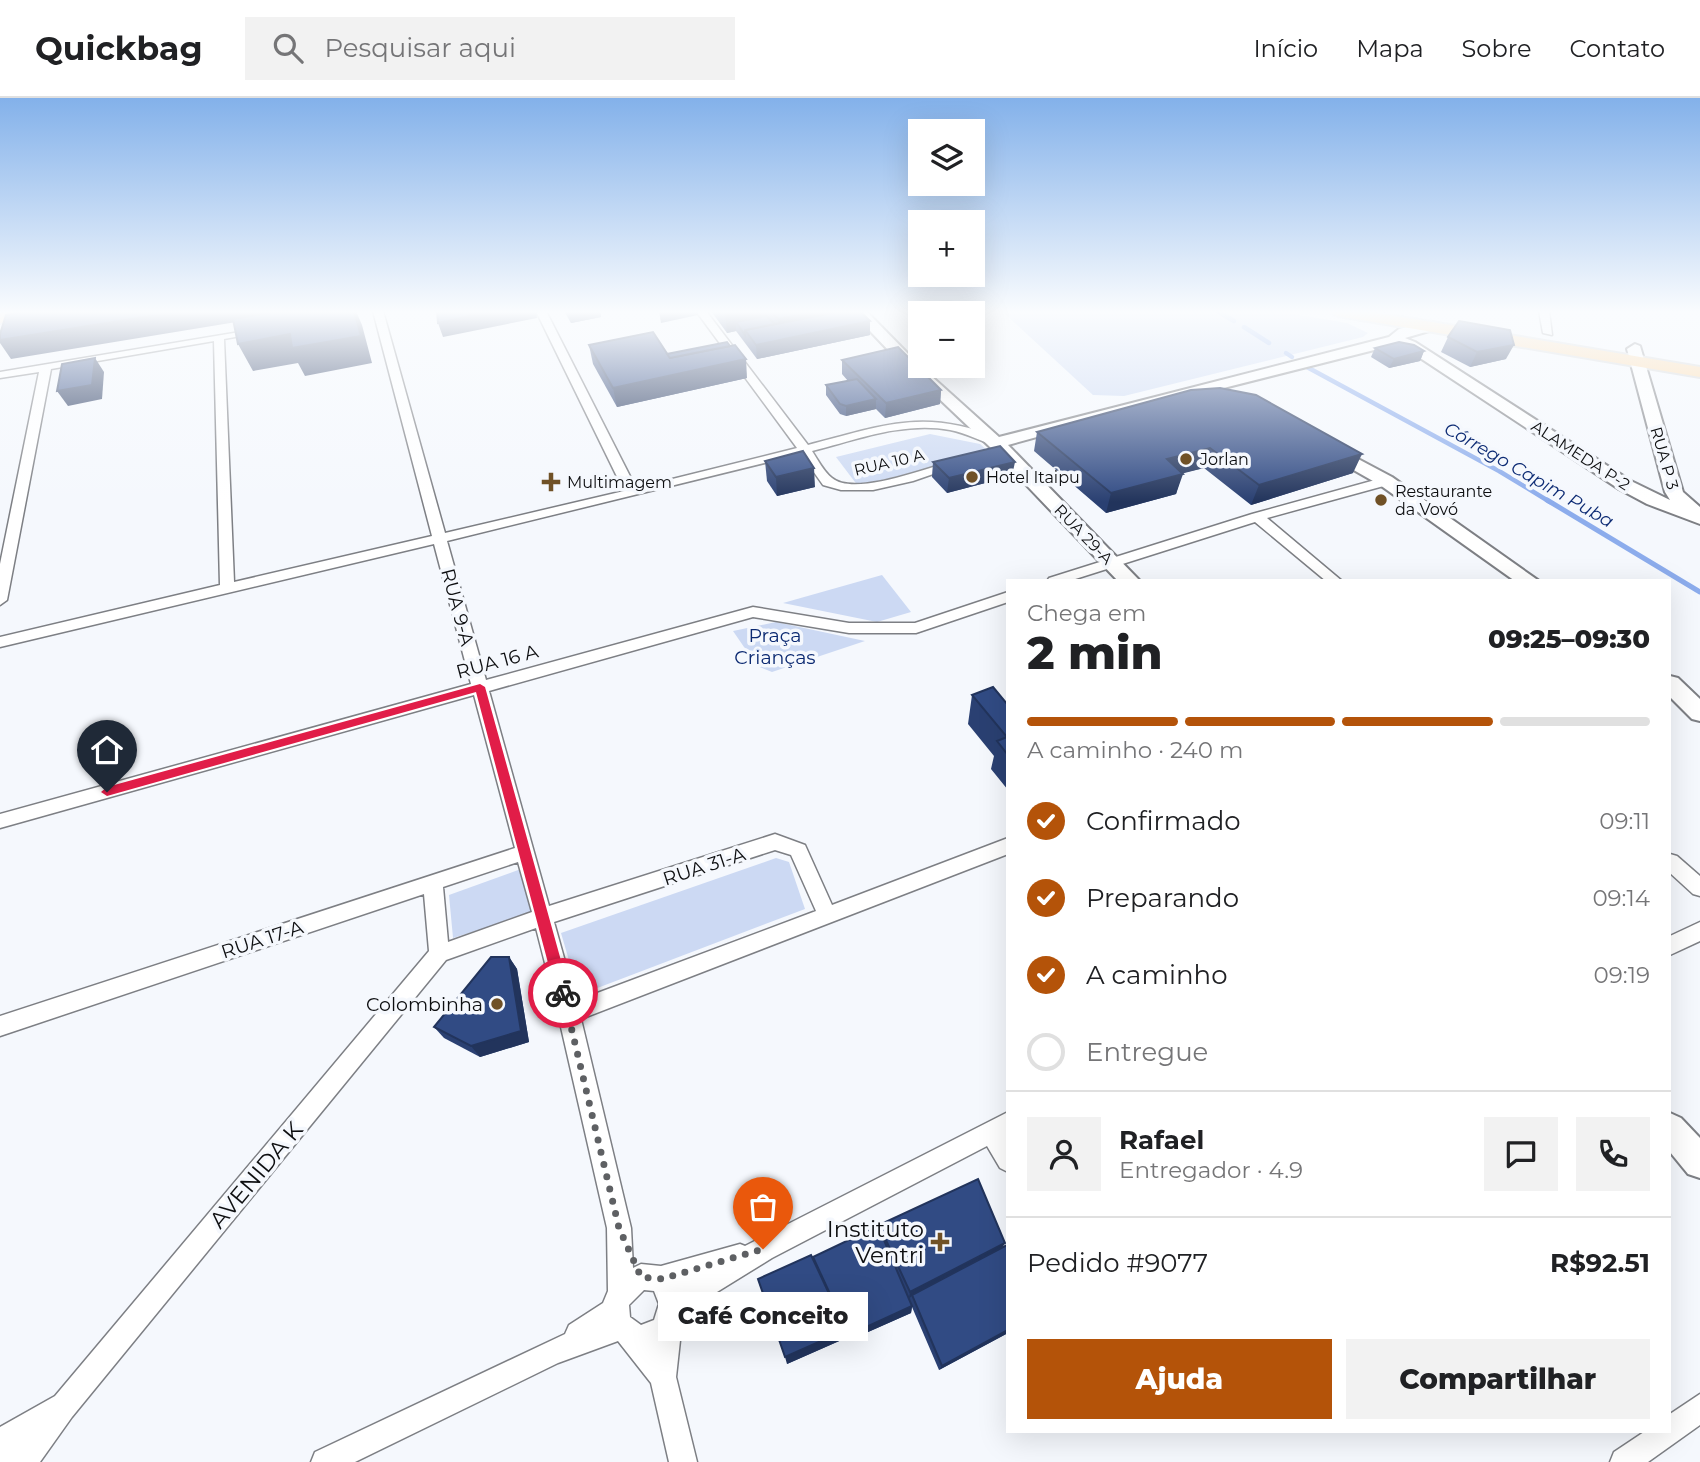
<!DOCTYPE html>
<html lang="pt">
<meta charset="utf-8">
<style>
:root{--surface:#fff;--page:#f2f2f2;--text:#202124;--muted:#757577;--line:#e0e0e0;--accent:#b45309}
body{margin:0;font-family:Montserrat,sans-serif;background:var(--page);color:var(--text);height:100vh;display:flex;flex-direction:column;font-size:26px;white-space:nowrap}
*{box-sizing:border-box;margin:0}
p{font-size:23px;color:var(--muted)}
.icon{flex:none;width:38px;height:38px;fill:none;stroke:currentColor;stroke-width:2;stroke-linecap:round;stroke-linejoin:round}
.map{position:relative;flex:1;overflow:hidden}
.drawer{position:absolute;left:1006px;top:481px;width:665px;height:854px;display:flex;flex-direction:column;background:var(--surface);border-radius:0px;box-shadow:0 7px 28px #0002}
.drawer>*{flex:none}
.fabs{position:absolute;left:908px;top:21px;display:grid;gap:14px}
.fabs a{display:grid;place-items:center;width:77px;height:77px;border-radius:0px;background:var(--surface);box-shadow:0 7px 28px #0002;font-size:35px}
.pin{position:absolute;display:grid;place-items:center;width:60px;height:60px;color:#fff;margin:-72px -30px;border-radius:50% 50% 50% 0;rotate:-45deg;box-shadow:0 0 7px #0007}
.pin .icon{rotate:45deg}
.courier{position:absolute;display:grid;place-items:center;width:70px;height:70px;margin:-35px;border:5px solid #e11d48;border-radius:50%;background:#fff;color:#222;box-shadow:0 2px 9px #0007}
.bubble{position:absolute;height:49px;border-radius:0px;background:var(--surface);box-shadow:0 7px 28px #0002;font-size:23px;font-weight:800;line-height:49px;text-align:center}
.summary em{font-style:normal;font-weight:800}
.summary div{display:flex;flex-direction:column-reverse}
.summary{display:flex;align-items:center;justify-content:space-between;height:119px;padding:0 21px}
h1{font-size:46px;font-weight:800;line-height:52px}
.bar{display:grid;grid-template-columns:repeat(4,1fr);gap:10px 7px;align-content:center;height:84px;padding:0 21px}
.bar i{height:9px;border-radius:5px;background:var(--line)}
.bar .selected{background:var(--accent)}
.bar p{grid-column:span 4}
.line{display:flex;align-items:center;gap:18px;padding:0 21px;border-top:2px solid var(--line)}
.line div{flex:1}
.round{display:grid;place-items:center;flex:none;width:74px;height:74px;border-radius:0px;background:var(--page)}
ol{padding:0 21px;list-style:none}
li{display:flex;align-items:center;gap:21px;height:77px}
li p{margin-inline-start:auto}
li .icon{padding:7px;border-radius:50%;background:var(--accent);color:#fff;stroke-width:4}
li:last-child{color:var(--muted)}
li i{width:38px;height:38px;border:4px solid var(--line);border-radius:50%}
.cta{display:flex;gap:14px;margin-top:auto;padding:14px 21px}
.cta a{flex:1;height:80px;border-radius:0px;background:var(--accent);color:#fff;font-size:28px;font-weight:800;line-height:80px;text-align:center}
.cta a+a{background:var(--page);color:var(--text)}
header{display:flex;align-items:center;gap:42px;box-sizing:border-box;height:98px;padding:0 35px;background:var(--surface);border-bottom:2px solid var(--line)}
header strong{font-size:33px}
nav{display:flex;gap:38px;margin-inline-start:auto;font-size:24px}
.search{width:490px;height:63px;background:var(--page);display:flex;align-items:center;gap:18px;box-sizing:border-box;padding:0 24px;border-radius:0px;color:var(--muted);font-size:26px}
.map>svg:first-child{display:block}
</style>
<header>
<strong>Quickbag</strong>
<div class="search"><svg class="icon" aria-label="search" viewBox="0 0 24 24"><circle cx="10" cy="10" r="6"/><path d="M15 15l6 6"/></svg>Pesquisar aqui</div>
<nav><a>Início</a><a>Mapa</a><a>Sobre</a><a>Contato</a></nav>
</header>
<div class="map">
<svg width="1700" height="1364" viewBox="0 0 1700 1364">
<rect width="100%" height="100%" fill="#f5f8fd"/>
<g fill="#ccd9f3">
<path d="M1002 213H1275L1347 225 1368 235 1363 239 1124 298 1093 297Z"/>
<path d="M930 336 980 346 990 355 858 388 836 359Z"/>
<path d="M882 477 911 514 877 524 783 505Z"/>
<path d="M776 524 865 543 772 574 757 568 733 533Z"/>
<path d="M776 760 789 764 805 811 579 897 561 835Z"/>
<path d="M521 771 533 815 453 840 449 797Z"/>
</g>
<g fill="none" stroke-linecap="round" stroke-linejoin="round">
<g stroke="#8cacec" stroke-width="4.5">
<path d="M1217 213 1234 223"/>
<path d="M1244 229 1269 245"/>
<path d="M1286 255 1292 259"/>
<path d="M1305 268 1499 373 1550 404"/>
</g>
<path stroke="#8cacec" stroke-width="5" d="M1547 402 1700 494"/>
<g stroke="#7d7f84" stroke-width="3">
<g id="street">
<path d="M373 213H383L445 435 624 393 536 213H546L636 390 797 350 696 213H706L808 347C882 328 925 309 1000 341L1002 344 996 348C980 343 966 335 950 332 904 323 856 342 812 353 818 362 824 374 832 380 854 399 930 369 956 362L962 366 913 383 873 392H841L823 387 801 356 447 443 486 582 753 509 849 525H915L1008 494V504L916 535H849L753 519 489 593 549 808 775 736 805 747 832 807 1008 740V756L581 921 631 1130 633 1170 641 1166 661 1168 740 1146 745 1148 1008 1014V1074L1000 1070 987 1048 772 1160 683 1215 676 1279 697 1364H669L651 1285 618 1243 558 1265 355 1364H311L315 1354 565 1236 569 1227 603 1205 608 1193 607 1130 558 916 536 830 446 862 72 1319 40 1364H0V1329L55 1298 429 853 424 796 0 938V918L515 750 474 597 0 730V716L471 586 434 446 0 549V539L220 487 214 243 51 271 7 502 0 507V466L39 274 0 280V274L263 230V234L224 241 234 484 432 438ZM775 752 791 757 816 813 576 903 554 824ZM518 764 532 814 448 844 443 789ZM644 1192 654 1193 659 1206 654 1222 641 1227 630 1219 629 1207Z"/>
<path d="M1539 213H1549L1552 237 1543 235Z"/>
<path d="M1386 379 1392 383 1391 386 1267 420 1342 483H1326L1255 424 1069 483H1047L1049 480 1252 416Z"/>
<path d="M1670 756 1677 758 1700 778V798L1693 796 1670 775Z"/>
<path d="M1700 824V843L1670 857V838Z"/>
<path d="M1700 1296V1327L1648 1364H1610L1614 1354 1644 1334H1670V1316Z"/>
</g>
</g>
<g stroke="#7d7f84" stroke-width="4">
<g id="secondary">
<path d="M851 213H866L920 268 999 339 1389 239 1399 231 1431 224 1436 225 1438 228 1436 231 1405 240 1415 244 1631 383 1670 402 1665 394 1627 251 1635 246 1640 248 1683 394 1700 409V426L1647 406 1619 391 1405 250 1394 247 1113 318 1008 347 1140 483H1118L990 349 891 255Z"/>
<path d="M1328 345 1392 379 1539 483H1515L1380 387 1322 354 1319 350 1322 346Z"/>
<path d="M1670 578 1678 580 1700 601V623L1692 621 1670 599Z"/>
<path d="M1670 1015 1681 1020 1700 1040V1080L1688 1076 1670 1054Z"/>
</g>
</g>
<g stroke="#d3d4d4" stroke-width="4">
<g id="primary">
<path d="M14 213H53L45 218 0 225V215Z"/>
<path d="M1330 213H1366L1700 269V279L1338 218Z"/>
</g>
</g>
<use href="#street" fill="#fff" fill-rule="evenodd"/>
<use href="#secondary" fill="#fff" fill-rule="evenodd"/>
<use href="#primary" fill="#fdd6a1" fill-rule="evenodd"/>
</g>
<g fill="#2a4072">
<path d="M564 213H600L601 219 571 225Z"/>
<path d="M711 213H860L870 237 757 261 736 233 727 235Z"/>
<path d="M1448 239 1506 261 1470 269 1441 254Z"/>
<path d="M589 247 667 256 747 280 617 309 593 266Z"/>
<path d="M1375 250 1424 253 1420 263 1389 270 1371 259Z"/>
<path d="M842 262 941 292 940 306 885 320 876 311 846 318 840 316 826 297V287L848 283 842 276Z"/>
<path d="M1191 292 1353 375 1251 407 1204 370 1182 375 1176 396 1106 415 1034 353 1037 334Z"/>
<path d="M765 363 815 389 777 398 767 383Z"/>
<path d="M933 364 1012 378 947 395 932 379Z"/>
<path d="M972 597 1008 607V692L991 671 994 658 968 626Z"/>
<path d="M509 859 517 871 529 944 480 959 444 940 434 929Z"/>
<path d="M879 1127 1003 1149 1008 1235 939 1272 912 1209 911 1215 850 1242 846 1235V1240L787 1266 814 1163 813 1159 879 1131Z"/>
</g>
<g fill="#22345c">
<path d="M182 213H266L267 219 11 261 0 245V242Z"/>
<path d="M354 213H356L362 227 372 265 305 278 298 265 253 273 238 246Z"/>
<path d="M470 213H536L537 220 443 239 438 225Z"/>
<path d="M568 213H600L601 219 571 225Z"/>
<path d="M659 213H698V217L661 225Z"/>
<path d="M725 213H766L767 227 736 224V233L727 235Z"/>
<path d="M818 213H847L779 239 778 221Z"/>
<path d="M870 223V237L757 261 756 247Z"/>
<path d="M1514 247 1506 261 1470 269 1477 254Z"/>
<path d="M1424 253 1420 263 1389 270 1394 261Z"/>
<path d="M95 260 104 274 102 301 68 308 57 293Z"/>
<path d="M746 261 747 280 617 309 613 290Z"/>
<path d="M941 292 940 306 885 320 886 305Z"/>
<path d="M876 301V311L846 318V308Z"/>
<path d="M1210 350 1204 370 1161 381 1167 361Z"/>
<path d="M1362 356 1353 375 1251 407 1259 387Z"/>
<path d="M1015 364 1012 378 947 395 949 380Z"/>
<path d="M814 370 815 389 777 398 776 379Z"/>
<path d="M1183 376 1176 396 1106 415 1111 395Z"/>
<path d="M509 859 517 871 529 944 480 959 471 948Z"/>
<path d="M1005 1145 1001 1152 912 1197 911 1199 909 1200 910 1194Z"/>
<path d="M912 1208 911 1215 850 1242 849 1237Z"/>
<path d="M846 1232V1240L787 1266 785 1259Z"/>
<path d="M1008 1232V1235L939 1272 942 1268Z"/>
</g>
<g fill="#314b84" stroke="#22345c" stroke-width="2">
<path d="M29 213H182L0 242V236L6 217Z"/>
<path d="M279 213H354L361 238 292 250 290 236 238 246 233 221Z"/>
<path d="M437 213H469L470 218 438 225Z"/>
<path d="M770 213H819L778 221Z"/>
<path d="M825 213H843L825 216Z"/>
<path d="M843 213H860L870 223 756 247 745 232Z"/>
<path d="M766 218 775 226 745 232V237L736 224Z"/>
<path d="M1459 223 1510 232 1514 247 1477 254 1448 239Z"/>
<path d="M653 234 670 260 735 247 746 261 613 290 589 247Z"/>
<path d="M727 244 730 248 670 260 667 256Z"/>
<path d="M1399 244 1414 247 1424 253 1394 261 1375 250Z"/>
<path d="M898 249 941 292 886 305 842 262Z"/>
<path d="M95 260 92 287 57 293 62 266Z"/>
<path d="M857 281 876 301 846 308 840 306 826 287Z"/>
<path d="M1220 290 1256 297 1362 356 1259 387 1210 350 1167 361 1183 376 1111 395 1037 334 1191 292Z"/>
<path d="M1000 348 1015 364 949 380 933 364Z"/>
<path d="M803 353 814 370 776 379 765 363Z"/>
<path d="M993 589 1008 607V657L997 643 1007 639 972 597Z"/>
<path d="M491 859H509L521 933 471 948 434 929Z"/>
<path d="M978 1081 1005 1145 910 1194 879 1127Z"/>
<path d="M878 1128 912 1208 849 1237 813 1159Z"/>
<path d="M1007 1147 1008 1151V1232L942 1268 912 1197Z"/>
<path d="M811 1157 846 1232 785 1259 758 1181Z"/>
</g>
<linearGradient id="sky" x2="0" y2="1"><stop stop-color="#83b1ea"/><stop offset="0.53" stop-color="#fafcfe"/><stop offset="1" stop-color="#fafcfe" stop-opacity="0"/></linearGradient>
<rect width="1700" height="404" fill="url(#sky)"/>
<path fill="#e11d48" d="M480 586 485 589 570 895 563 901 556 895 476 594 107 698 101 694 107 689Z"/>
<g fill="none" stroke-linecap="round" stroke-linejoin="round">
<path stroke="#5e6063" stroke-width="7" stroke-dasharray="0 12.6" d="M563 895 619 1130 641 1179 662 1181 763 1151"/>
</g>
<g fill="#705126" stroke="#f5f8fd" stroke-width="2.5">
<circle cx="1186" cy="361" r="7"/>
<circle cx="972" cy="379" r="7"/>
<path d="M547.5 373.5h7v7h7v7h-7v7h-7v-7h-7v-7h7z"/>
<circle cx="1381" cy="402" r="7"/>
<circle cx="497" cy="906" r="7"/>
<path d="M936.5 1133.5h7v7h7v7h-7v7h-7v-7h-7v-7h7z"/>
</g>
<g text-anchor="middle" stroke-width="7" stroke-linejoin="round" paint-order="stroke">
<g font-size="16" fill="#0d0e10" stroke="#f5f8fd">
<text transform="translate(1581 357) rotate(33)" y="6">ALAMEDA P-2</text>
<text transform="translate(1665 360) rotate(74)" y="6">RUA P 3</text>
<text transform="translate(889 364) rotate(-13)" y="6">RUA 10 A</text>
<text transform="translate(1084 436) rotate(46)" y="6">RUA 29-A</text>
</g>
<g font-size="16" fill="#0d0e10" stroke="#f5f8fd" text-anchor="start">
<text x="1200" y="367">Jorlan</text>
<text x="986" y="385">Hotel Itaipu</text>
<text x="567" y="390">Multimagem</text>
<text x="1395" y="399">Restaurante<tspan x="1395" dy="18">da Vovó</tspan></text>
</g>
<g font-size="18" font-style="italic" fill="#0d2b74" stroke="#f5f8fd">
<text transform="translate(1529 377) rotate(30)" y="6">Córrego Capim Puba</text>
</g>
<g font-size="19" fill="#0d0e10" stroke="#f5f8fd">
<text transform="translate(458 509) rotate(75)" y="7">RUA 9-A</text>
<text transform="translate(497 563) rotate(-15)" y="7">RUA 16 A</text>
<text transform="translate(704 768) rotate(-18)" y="7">RUA 31-A</text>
<text transform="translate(262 841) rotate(-18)" y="7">RUA 17-A</text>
</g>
<g font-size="19" fill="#0b2971" stroke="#f5f8fd">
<text x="775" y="544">Praça<tspan x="775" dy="22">Crianças</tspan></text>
</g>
<g font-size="19" fill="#0d0e10" stroke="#f5f8fd" text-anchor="end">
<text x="483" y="913">Colombinha</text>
</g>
<g font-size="23" fill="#0d0e10" stroke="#f5f8fd">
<text transform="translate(256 1077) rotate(-50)" y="8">AVENIDA K</text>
</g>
<g font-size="23" fill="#0d0e10" stroke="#f5f8fd" text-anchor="end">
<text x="924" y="1139">Instituto<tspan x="924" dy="26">Ventri</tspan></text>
</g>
</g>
</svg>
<div class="fabs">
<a><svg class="icon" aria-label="layers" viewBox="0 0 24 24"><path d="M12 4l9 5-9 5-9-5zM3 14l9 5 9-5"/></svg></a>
<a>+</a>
<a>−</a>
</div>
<div class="pin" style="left:763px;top:1151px;background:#ea580c"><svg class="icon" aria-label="bag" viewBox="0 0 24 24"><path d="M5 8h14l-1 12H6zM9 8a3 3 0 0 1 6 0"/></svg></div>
<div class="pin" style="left:107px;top:694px;background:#1f2937"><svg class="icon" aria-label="home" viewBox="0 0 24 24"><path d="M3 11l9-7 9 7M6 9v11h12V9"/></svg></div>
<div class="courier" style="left:563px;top:895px"><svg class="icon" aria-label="bike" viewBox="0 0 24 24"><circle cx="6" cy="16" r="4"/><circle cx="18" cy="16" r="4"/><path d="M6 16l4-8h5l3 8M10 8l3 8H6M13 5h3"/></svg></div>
<div class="bubble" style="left:658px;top:1194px;width:210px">Café Conceito</div>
<section class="drawer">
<div class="summary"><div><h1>2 min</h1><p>Chega em</p></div><em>09:25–09:30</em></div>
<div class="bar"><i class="selected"></i><i class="selected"></i><i class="selected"></i><i></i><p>A caminho · 240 m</p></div>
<ol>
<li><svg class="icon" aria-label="check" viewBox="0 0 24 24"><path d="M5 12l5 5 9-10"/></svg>Confirmado<p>09:11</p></li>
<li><svg class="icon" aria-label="check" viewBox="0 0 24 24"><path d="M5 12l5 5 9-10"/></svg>Preparando<p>09:14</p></li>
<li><svg class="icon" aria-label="check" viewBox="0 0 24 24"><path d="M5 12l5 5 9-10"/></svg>A caminho<p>09:19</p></li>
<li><i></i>Entregue</li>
</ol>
<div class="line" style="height:126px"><a class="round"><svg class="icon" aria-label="person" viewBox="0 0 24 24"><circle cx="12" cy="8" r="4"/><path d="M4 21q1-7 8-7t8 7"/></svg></a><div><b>Rafael</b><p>Entregador · 4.9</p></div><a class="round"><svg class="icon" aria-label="chat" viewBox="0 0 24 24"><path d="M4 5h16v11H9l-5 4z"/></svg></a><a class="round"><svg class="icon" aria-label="phone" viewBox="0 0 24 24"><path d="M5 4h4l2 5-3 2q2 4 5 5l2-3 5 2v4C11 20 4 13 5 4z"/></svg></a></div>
<div class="line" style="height:91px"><div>Pedido #9077</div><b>R$92.51</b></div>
<div class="cta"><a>Ajuda</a><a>Compartilhar</a></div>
</section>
</div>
